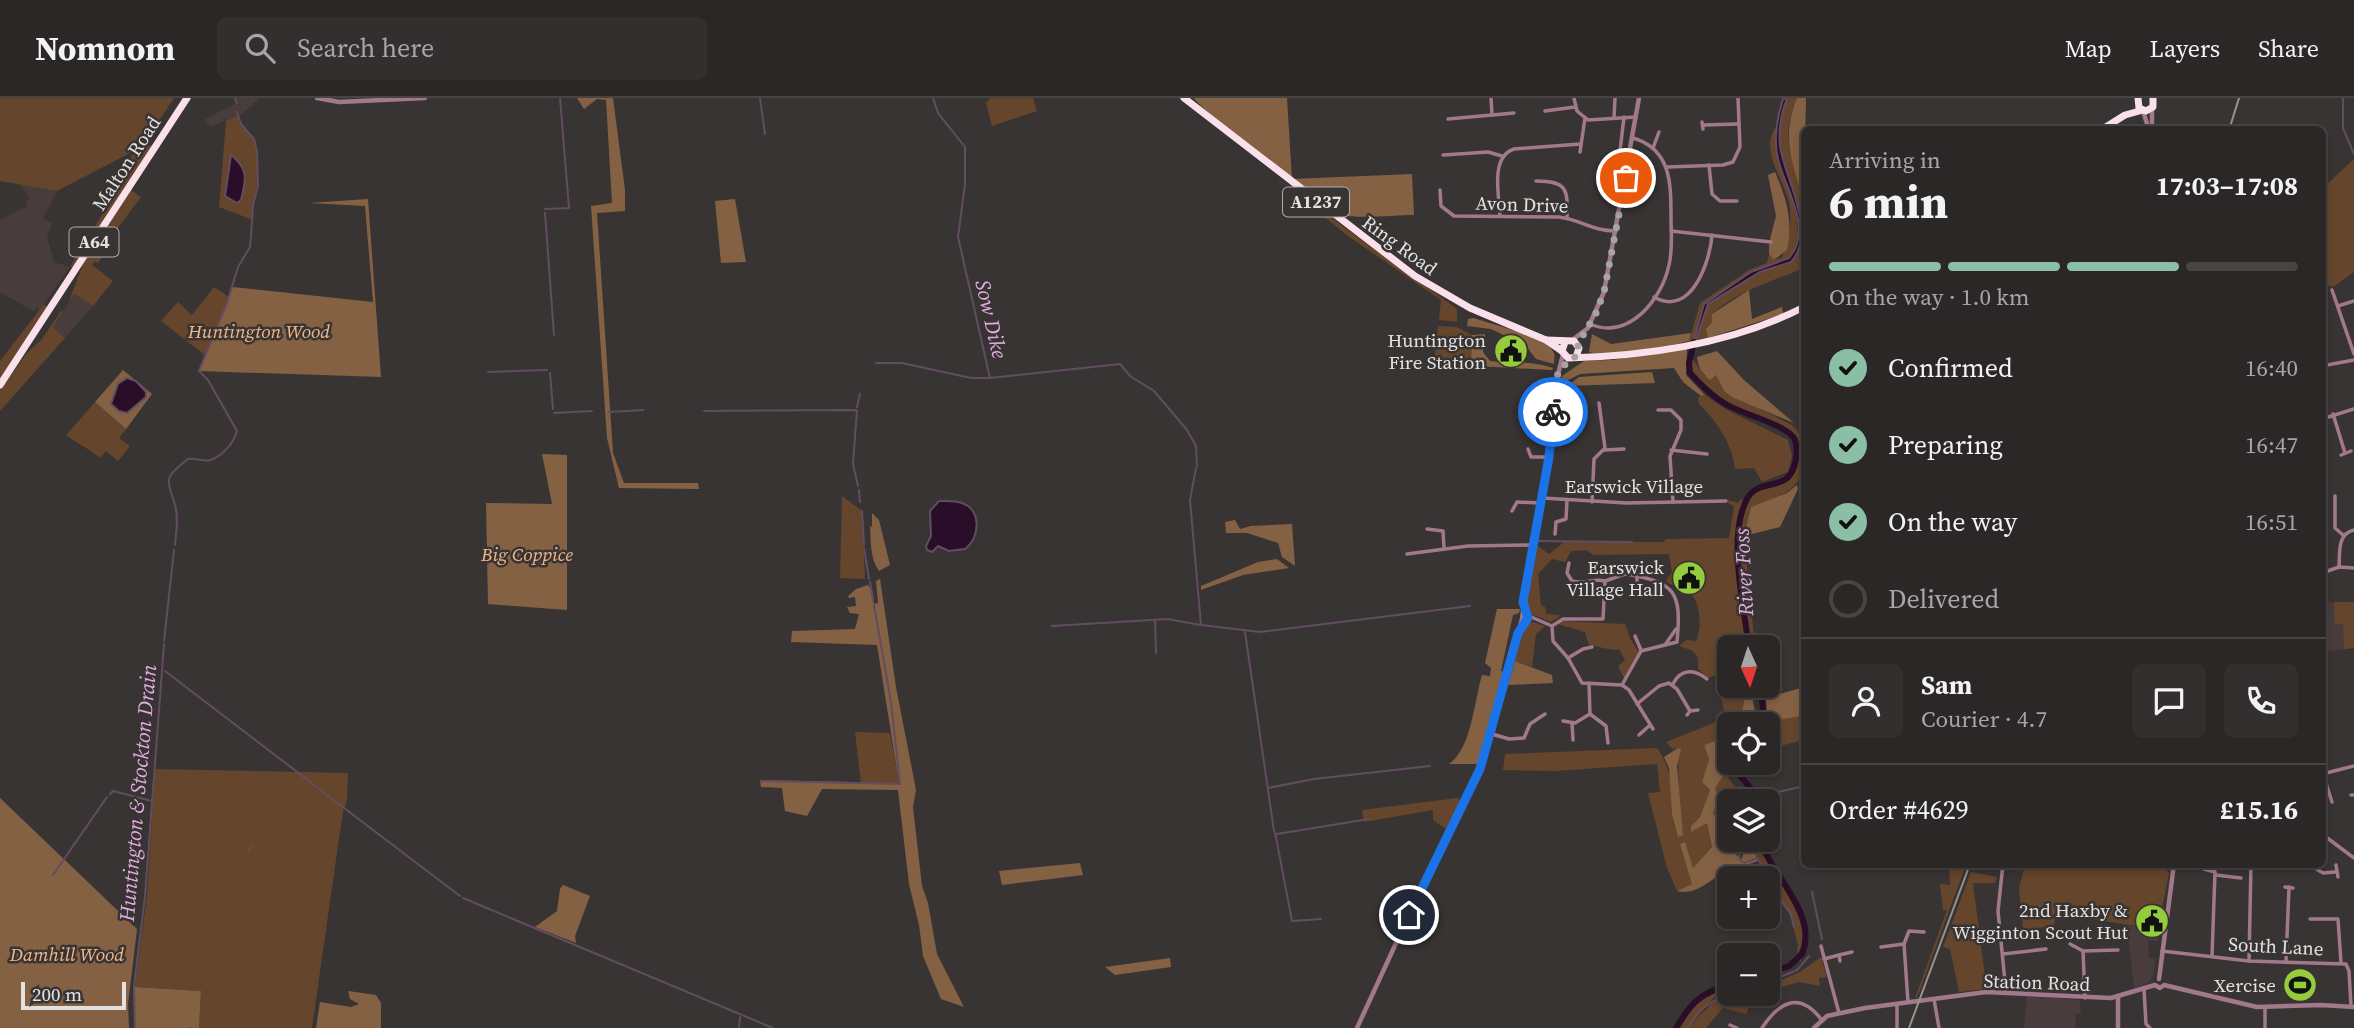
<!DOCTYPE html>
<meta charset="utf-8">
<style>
:root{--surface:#2b2727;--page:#332f2f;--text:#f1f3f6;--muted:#a6a5a7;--line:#474444;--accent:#8abfa5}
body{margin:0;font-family:"Source Serif 4",serif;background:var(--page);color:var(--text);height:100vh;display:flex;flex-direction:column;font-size:26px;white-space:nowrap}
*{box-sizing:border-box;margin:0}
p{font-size:23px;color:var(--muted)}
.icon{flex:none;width:38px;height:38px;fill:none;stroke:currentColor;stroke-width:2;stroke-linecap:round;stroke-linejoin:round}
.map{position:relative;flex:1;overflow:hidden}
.sheet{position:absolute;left:1801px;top:28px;width:525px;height:742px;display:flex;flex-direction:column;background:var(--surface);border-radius:10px;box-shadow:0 4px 10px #0003,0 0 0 2px var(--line)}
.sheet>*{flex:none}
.needle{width:46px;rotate:177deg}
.fabs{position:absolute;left:1717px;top:537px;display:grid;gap:14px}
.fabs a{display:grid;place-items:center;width:63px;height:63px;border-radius:10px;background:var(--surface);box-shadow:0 4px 10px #0003,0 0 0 2px var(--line);font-size:35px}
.scale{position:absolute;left:21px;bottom:18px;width:105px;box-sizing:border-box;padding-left:7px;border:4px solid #e4e1e1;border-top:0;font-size:19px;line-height:24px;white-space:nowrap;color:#e4e1e1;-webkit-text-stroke:5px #393434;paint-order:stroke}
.pin{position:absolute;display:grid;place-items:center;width:60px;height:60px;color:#fff;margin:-30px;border:4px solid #fff;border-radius:50%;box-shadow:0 2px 7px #0007}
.courier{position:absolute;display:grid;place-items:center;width:70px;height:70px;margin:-35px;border:5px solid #1a73e8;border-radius:50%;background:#fff;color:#222;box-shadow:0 2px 9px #0007}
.overview em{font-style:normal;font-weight:700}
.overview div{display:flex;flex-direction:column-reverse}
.overview{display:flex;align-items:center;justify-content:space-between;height:119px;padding:0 28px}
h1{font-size:46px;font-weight:700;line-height:52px}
.bar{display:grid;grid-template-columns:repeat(4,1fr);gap:10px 7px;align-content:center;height:84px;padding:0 28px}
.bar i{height:9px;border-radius:5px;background:var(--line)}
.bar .selected{background:var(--accent)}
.bar p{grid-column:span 4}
.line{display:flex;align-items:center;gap:18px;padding:0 28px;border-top:2px solid var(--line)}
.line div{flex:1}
.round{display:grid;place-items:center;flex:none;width:74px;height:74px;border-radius:10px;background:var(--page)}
ol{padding:0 28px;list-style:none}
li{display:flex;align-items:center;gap:21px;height:77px}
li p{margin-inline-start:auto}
li .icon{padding:7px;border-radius:50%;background:var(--accent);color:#111;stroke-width:4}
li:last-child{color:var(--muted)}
li i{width:38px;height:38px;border:4px solid var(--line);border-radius:50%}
header{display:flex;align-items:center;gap:42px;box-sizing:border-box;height:98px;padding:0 35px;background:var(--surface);border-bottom:2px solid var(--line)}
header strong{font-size:33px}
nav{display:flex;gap:38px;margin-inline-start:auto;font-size:24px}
.search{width:490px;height:63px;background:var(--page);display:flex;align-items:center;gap:18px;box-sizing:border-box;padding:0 24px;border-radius:10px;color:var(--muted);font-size:26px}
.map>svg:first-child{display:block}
</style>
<header>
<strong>Nomnom</strong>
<div class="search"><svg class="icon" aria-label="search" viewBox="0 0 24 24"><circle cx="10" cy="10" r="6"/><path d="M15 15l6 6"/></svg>Search here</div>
<nav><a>Map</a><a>Layers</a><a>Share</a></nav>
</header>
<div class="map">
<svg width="2354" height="930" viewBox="0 0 2354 930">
<rect width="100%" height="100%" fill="#393434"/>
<g fill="#483c3c">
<path d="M234 0H260L242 16 210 29 204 22 236 5Z"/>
<path d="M20 86 57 93 43 120 52 125 47 139 54 164 70 169 40 212 37 210 33 213 0 194V122L27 108 25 103 30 101Z"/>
<path d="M74 196 93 208 65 240 53 229Z"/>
<path d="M2354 504V550L2322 554V505Z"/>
<path d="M2127 827 2159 832 2158 843H2148L2149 860 2156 861 2153 879 2145 887 2134 890Z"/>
<path d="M2027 898 2080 902 2081 915H2076L2075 930H2024Z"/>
</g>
<g fill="#65452b">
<path d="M0 0H174L144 46 152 48 74 169H70L108 107 106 106 134 53 57 93 0 83Z"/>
<path d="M990 0H1033L1037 13 992 28 986 5Z"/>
<path d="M1787 0H1797C1779 42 1793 59 1803 100 1809 121 1804 148 1804 170 1773 183 1738 193 1712 216V224L1707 229 1708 240 1696 242 1708 206C1726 195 1744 180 1763 172 1772 169 1787 169 1793 162 1816 133 1784 78 1780 47 1778 31 1782 15 1787 0Z"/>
<path d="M238 17C241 29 252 35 255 45 263 72 253 96 253 122L219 109 226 23Z"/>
<path d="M1776 29 1778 61 1796 110 1798 140 1793 156 1788 161 1762 169 1704 206 1694 242 1689 243 1700 205 1749 172 1767 165 1769 156 1775 162 1782 159C1788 143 1792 127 1790 109 1787 85 1758 53 1776 29Z"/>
<path d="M2354 61V174L2333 189 2322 186V91Z"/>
<path d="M1275 79 1457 211V224L1439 222 1441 202 1348 138Z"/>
<path d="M131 92 141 99 105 147 99 143Z"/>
<path d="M94 148 107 151 98 165 95 163 92 167 113 183 93 208 74 196 69 203 84 164Z"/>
<path d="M214 189 229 199 205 257 161 223 178 204 192 217Z"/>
<path d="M44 206 47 209 0 283V263Z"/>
<path d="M61 213H63L53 229 65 240 0 313V292L27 255 42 241Z"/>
<path d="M1438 228 1457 229 1472 237 1471 265 1476 268 1434 266Z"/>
<path d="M1692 260 1705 278 1716 277 1724 293 1792 327C1801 335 1804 344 1804 356 1804 395 1781 397 1751 409L1744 438 1755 549H1750C1747 520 1730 417 1752 397 1763 388 1781 389 1792 380 1798 368 1803 350 1794 339 1787 330 1774 327 1765 322 1739 310 1711 298 1692 274Z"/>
<path d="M1705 297 1727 312 1788 342 1792 358 1788 374 1762 384 1754 370 1735 371C1733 347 1716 322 1699 306L1698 299Z"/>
<path d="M95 304 126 331 119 340 130 348 118 363 106 353 100 360C89 350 77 346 66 337Z"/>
<path d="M842 398 862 413 865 481 840 480Z"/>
<path d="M1741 401 1744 403C1727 448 1740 504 1747 549L1729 550V574L1708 580 1698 571V560L1693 553 1679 548 1686 542 1696 543C1702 531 1701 504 1690 495 1683 488 1673 489 1666 483L1672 474 1669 456 1594 457 1586 452 1571 453 1565 464 1552 461 1538 476 1541 507 1545 509 1546 516 1560 517 1559 519 1551 524 1528 515 1526 507 1536 447 1549 456 1564 444H1664L1666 441 1729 440 1734 408 1728 405V402L1738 405Z"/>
<path d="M2334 504H2354V550L2344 551 2343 526H2335Z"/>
<path d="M1562 523 1625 526 1631 542 1639 554 1624 580 1618 568 1625 562 1619 551 1613 552 1589 547 1585 534 1558 526Z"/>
<path d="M1533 524 1545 528 1536 536 1532 569 1515 563 1521 535 1526 526Z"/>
<path d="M1729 582V588H1740L1745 599 1739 626H1729L1727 637 1729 661 1721 668H1718L1721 641 1704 647 1709 661 1702 684 1710 692 1700 719 1691 728 1692 733 1707 724 1712 749 1693 770 1692 787 1677 793 1667 770 1648 695 1660 694 1657 666 1555 673 1503 672 1505 656 1657 650C1673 670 1676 711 1683 737L1679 718 1678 650 1672 651 1666 644 1726 620 1717 583Z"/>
<path d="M1804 614V642L1768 651 1779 633 1783 621 1797 619Z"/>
<path d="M855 634 890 635 899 685 861 686Z"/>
<path d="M155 671 348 675 347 702 343 713 312 930H199L201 893 135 889 147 797Z"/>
<path d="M1725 675 1737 692 1741 688 1749 694V703L1729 704V740L1726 739 1713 716 1718 700 1715 690Z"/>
<path d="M1457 700 1462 702 1446 731 1433 722V712L1364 724 1362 712Z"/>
<path d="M1750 742H1757C1766 768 1821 831 1797 856L1798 847 1790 817 1768 787Z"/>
<path d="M1949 767H1966L1917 900H1915L1947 812H1943L1940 786 1950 787Z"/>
<path d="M2025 767H2162L2169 775 2161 816 2144 814 2142 829 2086 820 2055 819 2054 828 2023 832 2019 790Z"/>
<path d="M1971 774 1997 779 1995 785H1973L1986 887 2002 886 1998 892 1988 891 1986 887 1984 891 1959 894 1950 851 1943 849Z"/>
<path d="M1821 859 1827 879 1819 880 1820 888 1799 884 1768 893V888L1800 874Z"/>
<path d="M1729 889V893L1716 897 1691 927 1714 903 1740 896H1759L1751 904 1746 916 1723 910 1706 930H1680C1693 908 1703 895 1729 889Z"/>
</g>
<g fill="#856144">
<path d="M577 0H613L625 92V113L597 115 613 355 624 385H698L699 391 619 390 607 340 591 108 612 105 606 2 597 1 584 11Z"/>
<path d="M1194 0H1287L1292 81 1412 76 1414 117C1397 117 1358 121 1343 117 1328 113 1200 12 1194 0Z"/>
<path d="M1797 0H1806L1804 102C1792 65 1781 38 1797 0Z"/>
<path d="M1775 74C1787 102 1793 122 1787 152L1774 162 1769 156V146L1772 144 1770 141 1776 118 1768 77Z"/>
<path d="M368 101 381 279 199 273 233 189 373 204 365 108 309 105Z"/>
<path d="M735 101 746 164 721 165 715 103Z"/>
<path d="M1749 192 1752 221 1782 209 1783 216 1708 240 1706 231 1712 224V216Z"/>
<path d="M1474 220C1490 226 1548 239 1554 255 1555 258 1554 262 1554 266L1536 261 1526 248 1491 231 1467 228 1468 221Z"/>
<path d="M1691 235 1689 243C1663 249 1615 261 1589 254L1592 236 1611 246Z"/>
<path d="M1485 236 1483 254 1490 263 1500 264 1507 261C1523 266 1537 264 1553 270L1552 272 1476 268 1471 265 1472 237Z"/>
<path d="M1687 251 1686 277 1705 297 1701 298 1683 284 1674 270 1580 276 1559 287 1562 278 1584 263 1612 262Z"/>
<path d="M1717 253 1744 282 1794 325 1734 300 1724 293 1716 277 1710 282C1702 275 1698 269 1697 259Z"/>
<path d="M123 272 152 296 126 331 95 304Z"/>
<path d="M1652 274 1655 285 1567 288 1579 279Z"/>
<path d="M542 356 567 357V512L488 506 486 405 552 406Z"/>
<path d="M1797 387 1798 391 1780 429 1744 438 1751 409 1787 395Z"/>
<path d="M872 415 879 422 890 467 879 473C870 461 871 443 870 428L872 429Z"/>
<path d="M1235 422 1240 431 1251 428 1292 426 1295 468 1282 459 1278 445 1247 435H1226L1225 424Z"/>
<path d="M1277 461 1289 470 1243 477 1201 492V488L1258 464Z"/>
<path d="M880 481 896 589 916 692 913 709 922 788 928 805 937 856 964 909 941 901 923 858 919 827 909 786 898 692 822 691 807 718 785 713 782 690 761 689 760 682 899 685 877 547 791 544 792 533 855 531 859 516 850 515 847 509 856 508 855 499 849 500 848 498 856 491 868 487 873 494 874 506 878 505 876 483Z"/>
<path d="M1497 511H1520L1519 515 1513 517 1501 573 1504 574 1479 666H1449C1472 650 1474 603 1482 577L1490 578 1491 570 1485 565Z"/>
<path d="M1515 563 1552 577 1553 585 1508 587Z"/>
<path d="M1740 588H1750L1756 619 1754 626H1739L1745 599Z"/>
<path d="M1804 589V614L1797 619 1783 621 1779 633 1773 640 1768 636 1766 600Z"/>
<path d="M1721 641 1718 667 1729 661V665H1732L1715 690 1718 700 1713 716 1723 725 1726 739 1736 742 1735 756 1742 761 1745 744 1750 742 1758 763C1749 767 1739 767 1730 771 1713 778 1697 799 1677 793L1692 786 1680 746 1685 744 1693 770 1712 749 1707 725 1691 734V728L1700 719 1710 692 1702 684 1709 661 1704 647Z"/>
<path d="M1678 650 1681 651 1677 668 1683 737 1678 739 1672 716 1669 670 1664 659Z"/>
<path d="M0 700 137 831 128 906 129 930H0Z"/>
<path d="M1080 765 1083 777 1002 787 999 773Z"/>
<path d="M563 787 590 798 575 838 576 845 535 829 557 813 560 791Z"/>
<path d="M1170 860 1171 869 1115 877 1105 869Z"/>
<path d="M135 889 201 893 199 930H135Z"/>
<path d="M348 893 376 897 381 905V930H316L320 904 351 909 359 906 350 901Z"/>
</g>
<g fill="#2a0e29" stroke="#624d60" stroke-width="2">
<path d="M1787 0C1781 16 1778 31 1780 48 1785 82 1818 133 1791 164L1760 174 1708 206 1696 242H1694L1704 206 1751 174 1789 160C1814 131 1785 91 1778 61 1773 40 1777 20 1783 1Z"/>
<path d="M231 57C249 71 246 82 241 102L237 105 225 98Z"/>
<path d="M127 280 136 283 146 294V299L127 315 119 313 111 306 118 286Z"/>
<path d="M939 403C946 403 955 402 962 405 982 412 980 440 965 451L949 453 938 448 932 454 927 452 926 448 931 438 930 413Z"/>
</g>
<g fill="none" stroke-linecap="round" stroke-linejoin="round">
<g stroke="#624d60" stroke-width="2">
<path d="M760 0 765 36"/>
<path d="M933 0 938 15 965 49V86L958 139 990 280 1120 266 1130 278 1154 293 1187 332 1196 348 1197 368"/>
<path d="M2343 0V30L2354 56"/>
<path d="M235 1 237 5"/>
<path d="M545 111 569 110 560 0"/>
<path d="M545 115 554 237"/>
<path d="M876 265H902L971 280H989"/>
<path d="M488 274 547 272"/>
<path d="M550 275 553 311"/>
<path d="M857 309 860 296"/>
<path d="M704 313 857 312 853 366 858 388"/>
<path d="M609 314 643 312"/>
<path d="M554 315 592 313"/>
<path d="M1196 370 1190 402 1201 527 1260 534 1470 508"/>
<path d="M859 392 860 404"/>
<path d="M862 413 864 447"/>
<path d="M1736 441H1738"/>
<path d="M1538 443 1632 444"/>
<path d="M175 447C176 434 179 419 175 407 167 381 163 380 188 361 195 360 205 364 211 362 223 357 234 345 237 333L208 282 199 273 227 205 238 169 250 149 251 138 253 107 258 87 257 54 254 41 241 26 237 14"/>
<path d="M864 450 869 481"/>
<path d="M870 484 873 503"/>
<path d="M1155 522 1156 555"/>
<path d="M1052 528 1168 521 1200 527"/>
<path d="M1245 534 1274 733"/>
<path d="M164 543 174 452"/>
<path d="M165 573 322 693"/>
<path d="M761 683 900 686 891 604 874 507"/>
<path d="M1268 690 1314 681 1430 668"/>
<path d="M323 694 460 798"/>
<path d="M110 696 113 693 152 703"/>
<path d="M1765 697 1804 688"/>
<path d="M1732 704 1729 698 1735 691"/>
<path d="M1275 734 1292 823 1321 821"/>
<path d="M1277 736 1369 721"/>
<path d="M248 753 252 747"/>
<path d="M1740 755 1742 742"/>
<path d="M1739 757 1740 762 1744 765 1758 760 1766 780"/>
<path d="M53 777 107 699"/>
<path d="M1768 783 1791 816 1794 829"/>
<path d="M1812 794 1822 841"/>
<path d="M463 800 773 930"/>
<path d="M1801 857 1803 858"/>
<path d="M1799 858 1800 862"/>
<path d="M1768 884 1797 872 1809 858"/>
<path d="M1725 898 1732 896"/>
<path d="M135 930 134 889 145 798 164 546"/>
<path d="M189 930H192"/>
<path d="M739 930 740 919"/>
<path d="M1687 930 1700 912 1717 901"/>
</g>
<g stroke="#2a0e29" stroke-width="6">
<path d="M1694 244 1689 265 1690 275C1701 287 1713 299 1727 307 1743 316 1784 326 1794 340 1797 345 1797 355 1796 361 1790 398 1760 377 1747 401 1727 438 1744 509 1749 550"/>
<path d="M1761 588 1764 626"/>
<path d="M1744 665 1738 675 1751 691V704"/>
<path d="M1760 742C1771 778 1819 815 1802 856L1789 868 1768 875"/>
<path d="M1676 930C1691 905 1700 895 1729 887"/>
</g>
<g stroke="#a2798b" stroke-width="3.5">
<path d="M1491 0 1492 17"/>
<path d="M1574 0 1577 13 1588 22 1636 19"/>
<path d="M1545 13 1575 9"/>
<path d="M1614 20 1615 0"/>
<path d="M1448 21 1514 15"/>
<path d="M1702 24 1703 31"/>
<path d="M1704 27 1738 26"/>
<path d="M1653 50 1659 34"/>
<path d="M1620 53 1624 19"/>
<path d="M1580 54 1585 20"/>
<path d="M1443 57 1488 54 1502 58"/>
<path d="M1709 67 1712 96 1720 103H1737"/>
<path d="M1667 69 1723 67 1733 64 1740 49 1738 0"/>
<path d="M1536 83C1567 83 1568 91 1567 120"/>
<path d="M1440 92 1441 108 1454 118 1559 119C1582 122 1591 133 1616 133"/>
<path d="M1500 117C1499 97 1490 59 1514 51L1580 46"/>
<path d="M1671 133 1771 144"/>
<path d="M2332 192 2354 256"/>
<path d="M1654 199C1691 220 1710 164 1712 137"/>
<path d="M2338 208 2354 203"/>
<path d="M1590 226C1629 243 1662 201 1669 167 1673 151 1671 135 1671 119 1671 85 1671 51 1633 40"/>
<path d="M2322 268 2354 262"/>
<path d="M1658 312H1671L1681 322V332L1670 358 1673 404"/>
<path d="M2333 316 2345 355"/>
<path d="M2322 321 2354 311"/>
<path d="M1528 351 1531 359H1549"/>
<path d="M1604 352 1624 351"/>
<path d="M1671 352 1707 356"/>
<path d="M2341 357 2351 353"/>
<path d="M2335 398V430L2343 437"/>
<path d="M1542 400 1627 405 1726 403"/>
<path d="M1592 404 1594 361 1605 350 1599 305"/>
<path d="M1512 413 1517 404 1540 405"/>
<path d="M1427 431 1443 433 1444 450"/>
<path d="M1555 436 1556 424 1566 421 1567 402"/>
<path d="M1407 456 1468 448 1532 447"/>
<path d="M1569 465 1567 475 1572 483C1584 487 1593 480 1605 483"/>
<path d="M2339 469C2340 454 2337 436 2354 432"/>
<path d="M2322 475 2339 469 2354 470"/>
<path d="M1625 476C1675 484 1682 493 1677 544L1641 553 1622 587 1582 585 1568 560 1553 543 1552 528 1563 521H1603L1605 483Z"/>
<path d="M1642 479V466"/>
<path d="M1637 493V478"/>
<path d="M1529 518 1552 528"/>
<path d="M1635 538 1641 552"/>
<path d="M1665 547 1676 531"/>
<path d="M1568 560 1583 551 1592 549"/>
<path d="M2324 572V649"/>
<path d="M1589 585 1590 616"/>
<path d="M1673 586C1681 570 1695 571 1707 581"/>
<path d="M1622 587 1629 592 1653 631"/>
<path d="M1637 606 1659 588 1669 585 1677 591 1690 613 1687 617"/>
<path d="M1690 613 1698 612"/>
<path d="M1590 616 1606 628 1608 645"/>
<path d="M1563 623 1575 625 1590 616"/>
<path d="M1572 625 1573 642"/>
<path d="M1492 636 1509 641 1524 640 1530 626 1545 616"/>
<path d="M1639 637 1650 627"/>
<path d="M2322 676 2354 668"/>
<path d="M2323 676 2332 704"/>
<path d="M2351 697H2354"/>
<path d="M2322 736 2354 760"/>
<path d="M2003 766 1998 813 2006 894"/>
<path d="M2308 766 2323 775 2335 774"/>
<path d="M2336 767 2338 779"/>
<path d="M2204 771 2215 774 2212 858"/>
<path d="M2216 777 2241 780"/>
<path d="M2285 789 2293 790"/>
<path d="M2310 821H2338L2341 865"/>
<path d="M1904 846 1909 833 1924 834"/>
<path d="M2070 846 2083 853 2118 852"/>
<path d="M1821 848 1839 915"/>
<path d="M1881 849 1904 846 1908 904"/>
<path d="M2083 853 2085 900"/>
<path d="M2162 853 2249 863 2346 866 2349 873 2351 908"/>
<path d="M2003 856 2046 851"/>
<path d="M1839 857 1852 854"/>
<path d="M1824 861 1839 857 1840 863"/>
<path d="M2249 863 2251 766"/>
<path d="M2286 864 2289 789"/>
<path d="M2144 891 2146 926 2150 930"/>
<path d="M1934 901 1939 930"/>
<path d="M1897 906V930"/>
<path d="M1730 927 1737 930"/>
<path d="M1762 930C1779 904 1799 893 1821 921"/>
<path d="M2265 930V910"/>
</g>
<g stroke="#a2798b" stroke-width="4.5">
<path d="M317 0 339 4 425 0"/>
<path d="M2143 13 2149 32"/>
<path d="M2152 32V10"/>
<path d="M1571 243 1588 230 1604 194 1639 0"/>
<path d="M1522 527 1528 519 1524 508"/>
<path d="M2159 881 2174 766"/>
<path d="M2118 899V930"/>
<path d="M1357 930 1426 780 1471 691 1492 636 1522 521 1532 447 1549 359 1554 293 1563 256"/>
<path d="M1814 930 1827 918 1865 910 1986 894 2111 900 2155 887 2160 890 2164 887 2257 909 2321 907 2354 909"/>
</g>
<g stroke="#f9e0ea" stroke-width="7">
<path d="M1184 0 1415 178 1470 210 1546 242 1562 253"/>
<path d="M2138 0 2139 10 2146 13 2153 9V0"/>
<path d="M2101 32 2125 17 2143 12"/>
<path d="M1546 242 1574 243 1579 250 1576 259"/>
<path d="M1565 244 1562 253 1568 260C1647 258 1732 246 1804 209"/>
<path d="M0 287 187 0"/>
</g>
<g stroke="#969393" stroke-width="2">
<path d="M2229 32 2239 0"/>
<path d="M1909 930 1970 766"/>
</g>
</g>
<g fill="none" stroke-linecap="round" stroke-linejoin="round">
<path stroke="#a8a4a4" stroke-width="7" stroke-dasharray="0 12.6" d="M1553 314C1554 286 1552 272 1578 257V246L1596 215 1604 194 1626 80"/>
<path stroke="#1a73e8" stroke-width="9" d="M1409 817 1480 671 1518 535 1528 520 1523 504 1549 359 1553 314"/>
</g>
<defs>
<g id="civic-disc" transform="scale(1.75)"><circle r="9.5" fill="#95cc3b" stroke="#393434"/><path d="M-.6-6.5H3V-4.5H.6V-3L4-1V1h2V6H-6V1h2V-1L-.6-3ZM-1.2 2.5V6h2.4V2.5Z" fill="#111"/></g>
<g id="stadium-disc" transform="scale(1.75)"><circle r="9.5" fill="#95cc3b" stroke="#393434"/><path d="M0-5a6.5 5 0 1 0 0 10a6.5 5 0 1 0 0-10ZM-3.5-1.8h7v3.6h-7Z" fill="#111"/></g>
</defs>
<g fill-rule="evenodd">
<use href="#civic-disc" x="1511" y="253"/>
<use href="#civic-disc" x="1689" y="480"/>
<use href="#civic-disc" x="2152" y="823"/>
<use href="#stadium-disc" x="2300" y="887"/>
</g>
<g text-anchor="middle" stroke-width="5" stroke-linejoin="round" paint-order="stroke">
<g fill="#393434" stroke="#b1adad" stroke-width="2">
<rect x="1283" y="89.5" width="66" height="29" rx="5"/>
<rect x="69.5" y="129.5" width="49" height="29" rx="5"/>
</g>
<g font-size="18" font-weight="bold" fill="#e4e1e1">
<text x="1316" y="110">A1237</text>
<text x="94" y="150">A64</text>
</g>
<g font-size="19" fill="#e4e1e1" stroke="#393434">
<text transform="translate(126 65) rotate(-57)" y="7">Malton Road</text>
<text transform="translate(1522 106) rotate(2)" y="7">Avon Drive</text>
<text transform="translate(1400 147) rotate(36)" y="7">Ring Road</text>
<text x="1634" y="395">Earswick Village</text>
<text transform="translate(2276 848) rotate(3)" y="7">South Lane</text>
<text transform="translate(2037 884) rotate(2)" y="7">Station Road</text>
</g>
<g font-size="19" font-style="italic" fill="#f2b787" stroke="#393434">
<text x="259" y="240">Huntington Wood</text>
<text x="527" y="463">Big Coppice</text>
<text x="67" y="863">Damhill Wood</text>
</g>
<g font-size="19" fill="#e4e1e1" stroke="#393434" text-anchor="end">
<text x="1486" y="249">Huntington<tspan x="1486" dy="22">Fire Station</tspan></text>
<text x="1664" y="476">Earswick<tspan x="1664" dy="22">Village Hall</tspan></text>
<text x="2128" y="819">2nd Haxby &amp;<tspan x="2128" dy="22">Wigginton Scout Hut</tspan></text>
<text x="2276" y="894">Xercise</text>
</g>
<g font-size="21" font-style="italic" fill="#e3ace0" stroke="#393434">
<text transform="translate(991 221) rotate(77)" y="7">Sow Dike</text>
<text transform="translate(1744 474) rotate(-93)" y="7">River Foss</text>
<text transform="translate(138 695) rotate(-85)" y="7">Huntington &amp; Stockton Drain</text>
</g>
</g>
</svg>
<div class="fabs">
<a><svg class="needle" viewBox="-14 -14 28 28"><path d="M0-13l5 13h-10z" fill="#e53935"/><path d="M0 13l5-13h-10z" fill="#a6a5a7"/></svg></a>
<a><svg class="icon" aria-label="locate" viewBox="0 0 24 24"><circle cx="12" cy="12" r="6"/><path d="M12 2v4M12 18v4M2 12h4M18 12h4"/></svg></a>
<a><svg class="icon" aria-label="layers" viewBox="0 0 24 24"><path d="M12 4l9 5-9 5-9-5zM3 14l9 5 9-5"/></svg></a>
<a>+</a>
<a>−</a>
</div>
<div class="scale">200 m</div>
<div class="pin" style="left:1626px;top:80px;background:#ea580c"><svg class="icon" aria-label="bag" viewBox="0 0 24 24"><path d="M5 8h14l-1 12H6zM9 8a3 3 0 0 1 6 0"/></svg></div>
<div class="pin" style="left:1409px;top:817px;background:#1f2937"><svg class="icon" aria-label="home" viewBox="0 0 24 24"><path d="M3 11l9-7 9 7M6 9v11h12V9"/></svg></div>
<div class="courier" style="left:1553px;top:314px"><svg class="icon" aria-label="bike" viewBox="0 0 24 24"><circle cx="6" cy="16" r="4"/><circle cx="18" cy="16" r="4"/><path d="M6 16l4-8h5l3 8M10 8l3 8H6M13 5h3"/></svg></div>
<section class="sheet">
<div class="overview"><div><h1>6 min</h1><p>Arriving in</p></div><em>17:03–17:08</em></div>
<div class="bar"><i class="selected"></i><i class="selected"></i><i class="selected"></i><i></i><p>On the way · 1.0 km</p></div>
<ol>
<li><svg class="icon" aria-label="check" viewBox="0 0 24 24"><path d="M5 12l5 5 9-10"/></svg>Confirmed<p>16:40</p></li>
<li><svg class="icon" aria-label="check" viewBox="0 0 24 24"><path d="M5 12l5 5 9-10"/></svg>Preparing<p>16:47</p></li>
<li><svg class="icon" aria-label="check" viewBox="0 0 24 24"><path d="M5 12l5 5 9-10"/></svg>On the way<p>16:51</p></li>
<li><i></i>Delivered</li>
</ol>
<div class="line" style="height:126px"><a class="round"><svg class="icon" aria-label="person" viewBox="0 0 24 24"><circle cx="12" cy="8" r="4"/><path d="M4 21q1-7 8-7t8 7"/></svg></a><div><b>Sam</b><p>Courier · 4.7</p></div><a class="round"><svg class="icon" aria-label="chat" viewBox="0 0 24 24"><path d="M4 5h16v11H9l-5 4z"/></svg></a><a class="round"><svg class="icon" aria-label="phone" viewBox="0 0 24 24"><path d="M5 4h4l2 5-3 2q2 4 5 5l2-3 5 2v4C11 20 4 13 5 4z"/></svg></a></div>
<div class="line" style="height:91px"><div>Order #4629</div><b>£15.16</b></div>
</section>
</div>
